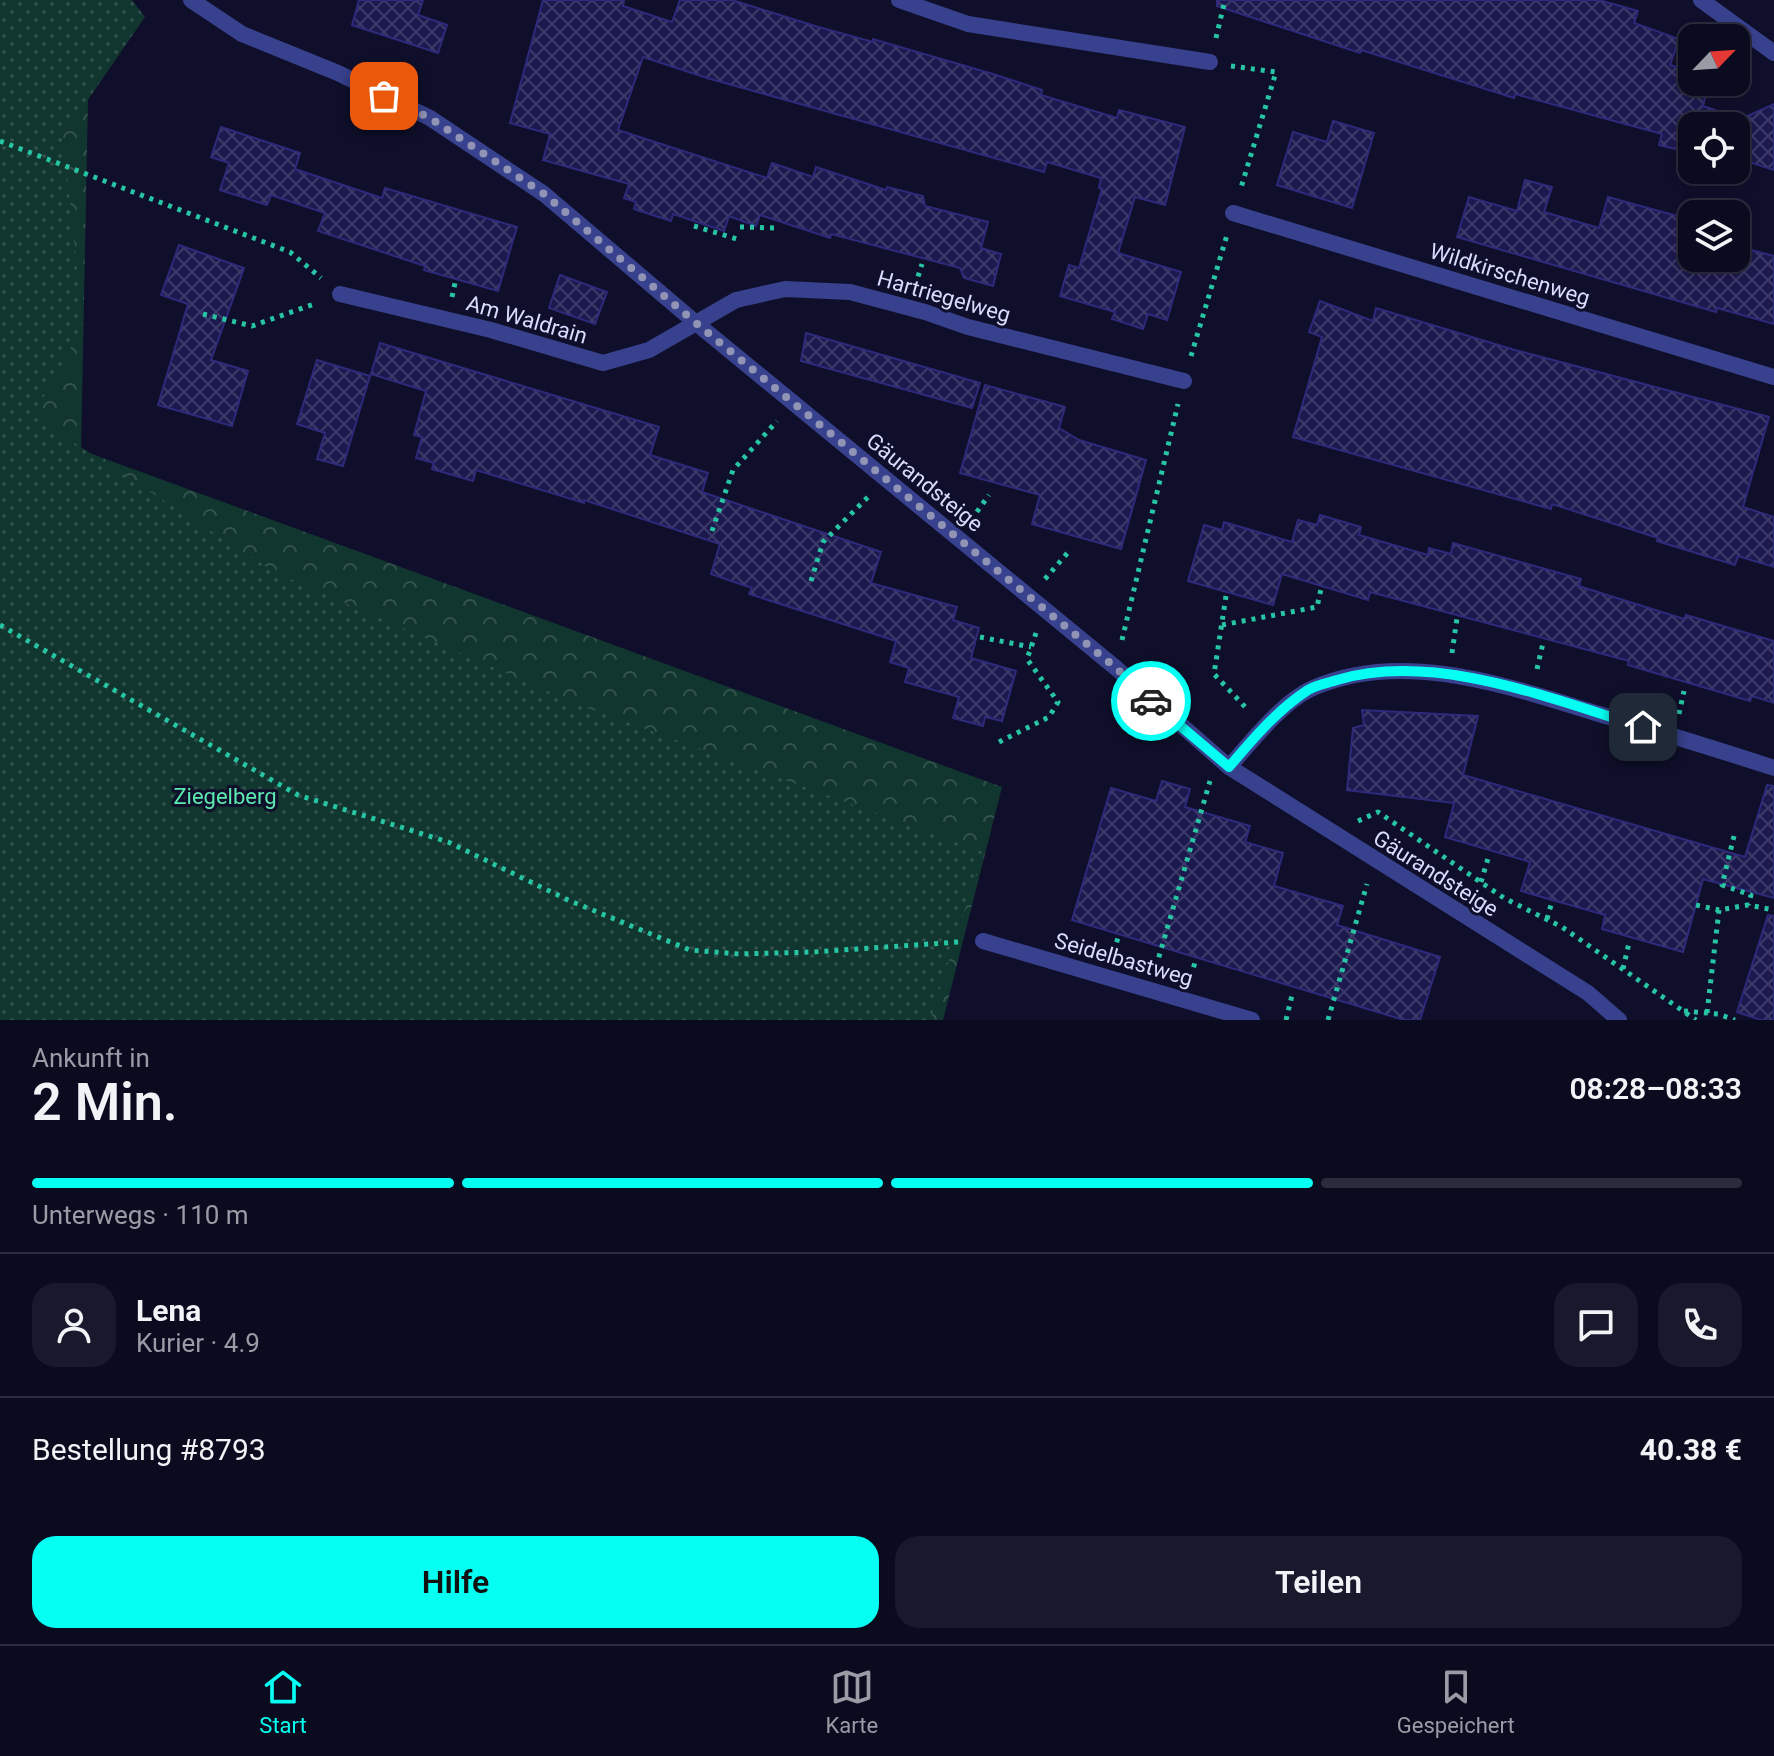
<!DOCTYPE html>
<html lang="de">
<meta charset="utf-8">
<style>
:root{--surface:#0b0b20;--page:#19192d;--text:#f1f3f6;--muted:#9a9ba5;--line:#2b2b3e;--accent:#05fff2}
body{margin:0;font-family:Roboto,sans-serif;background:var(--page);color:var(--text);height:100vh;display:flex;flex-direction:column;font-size:30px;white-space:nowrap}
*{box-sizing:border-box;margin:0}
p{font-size:26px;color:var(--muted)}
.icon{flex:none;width:44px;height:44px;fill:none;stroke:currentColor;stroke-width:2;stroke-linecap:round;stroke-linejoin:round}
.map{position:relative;height:1020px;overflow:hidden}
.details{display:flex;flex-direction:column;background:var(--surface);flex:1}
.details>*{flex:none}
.needle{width:52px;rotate:65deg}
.buttons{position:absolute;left:1678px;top:24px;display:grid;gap:16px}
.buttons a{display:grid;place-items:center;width:72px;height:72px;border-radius:16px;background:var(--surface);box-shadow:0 4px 12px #0003,0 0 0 2px var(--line);font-size:40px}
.pin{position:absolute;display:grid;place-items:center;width:68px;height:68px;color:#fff;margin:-34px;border-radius:16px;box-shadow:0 4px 12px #0006}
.courier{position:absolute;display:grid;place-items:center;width:80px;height:80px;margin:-40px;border:6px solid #05fff2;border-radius:50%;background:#fff;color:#222;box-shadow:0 2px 10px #0007}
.summary em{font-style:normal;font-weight:600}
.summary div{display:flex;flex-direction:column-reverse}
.summary{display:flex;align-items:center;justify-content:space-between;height:136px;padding:0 32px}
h1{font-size:52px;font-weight:600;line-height:60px}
.bar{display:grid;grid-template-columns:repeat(4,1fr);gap:12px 8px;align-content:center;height:96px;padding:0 32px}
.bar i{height:10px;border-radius:6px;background:var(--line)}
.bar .current{background:var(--accent)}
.bar p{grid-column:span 4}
.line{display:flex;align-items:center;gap:20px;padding:0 32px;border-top:2px solid var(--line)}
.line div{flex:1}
.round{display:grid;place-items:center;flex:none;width:84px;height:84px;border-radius:24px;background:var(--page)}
.cta{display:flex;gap:16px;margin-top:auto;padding:16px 32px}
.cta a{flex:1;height:92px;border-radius:24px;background:var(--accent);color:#111;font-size:32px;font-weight:600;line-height:92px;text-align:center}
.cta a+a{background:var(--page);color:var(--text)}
.tab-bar{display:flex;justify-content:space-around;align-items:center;height:112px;border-top:2px solid var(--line);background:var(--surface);font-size:22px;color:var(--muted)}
.tab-bar a{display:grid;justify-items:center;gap:4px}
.tab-bar .current{color:var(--accent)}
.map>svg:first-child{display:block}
</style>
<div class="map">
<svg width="1774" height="1020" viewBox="0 0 1774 1020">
<defs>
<pattern id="forest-crowns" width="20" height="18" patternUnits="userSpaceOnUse" patternTransform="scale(2)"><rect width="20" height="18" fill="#11362f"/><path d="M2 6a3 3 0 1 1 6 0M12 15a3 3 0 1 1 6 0" fill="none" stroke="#33524e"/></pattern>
<pattern id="park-dots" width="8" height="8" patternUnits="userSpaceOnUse" patternTransform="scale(2)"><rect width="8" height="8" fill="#11362f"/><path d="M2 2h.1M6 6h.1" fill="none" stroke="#33524e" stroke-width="1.8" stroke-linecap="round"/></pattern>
<pattern id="building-cross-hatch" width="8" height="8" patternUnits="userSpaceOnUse" patternTransform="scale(2)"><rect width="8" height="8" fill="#1c194e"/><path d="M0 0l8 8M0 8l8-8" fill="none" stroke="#3c3a69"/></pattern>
</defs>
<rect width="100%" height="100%" fill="#0f0f2b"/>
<path fill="url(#forest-crowns)" d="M0 0H90L81 450 1002 787 943 1020H415L0 774Z"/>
<path fill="url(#park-dots)" d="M0 0H132L145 17 63 136 83 326 33 416 276 573 577 704 983 852 930 1020H0Z"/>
<g fill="url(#building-cross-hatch)" stroke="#2e2a7b" stroke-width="2">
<path d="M359 0H423L418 15 447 25 438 53 352 25Z"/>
<path d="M543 0H624L623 6 672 22 680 0H732L815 26 873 42V39L993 74 1042 90 1041 95 1117 118 1119 110 1185 127 1165 205 1135 197 1118 253 1181 272 1167 320 1148 314 1143 329 1112 319 1115 312 1060 296 1069 265 1079 268 1102 189 1099 188 1101 178 1047 162 1044 172 707 78 643 57 618 130 767 178 772 163 813 177 816 167 886 190 887 187 923 196 925 206 988 222 981 248 1001 254 993 286 964 278 960 268 831 234 830 238 760 215 756 226 729 216 724 231 673 214 671 221 634 209 636 202 624 198 629 184 543 160 550 134 510 123Z"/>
<path d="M1217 0H1599L1638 11 1634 23 1679 39 1670 65 1692 71V82H1709L1703 106 1741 119 1774 104V170L1736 158V126H1692V153L1659 145 1662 134 1515 94 1514 98 1361 50 1360 53 1217 6Z"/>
<path d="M1333 121 1374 133 1352 208 1277 185 1293 132 1327 142Z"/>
<path d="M221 127 300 153 295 169 382 198 385 188 517 227 498 291 424 270 425 266 318 231 325 213 271 195 267 205 220 190 229 163 211 157Z"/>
<path d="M1525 180 1552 187 1544 212 1599 228 1608 197 1692 220V258H1736V246L1774 256V324L1717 308 1716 312 1457 237 1469 197 1517 211Z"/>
<path d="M179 245 244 268 211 360 248 371 232 426 158 405 188 304 161 295Z"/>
<path d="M560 275 607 292 595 324 549 308Z"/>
<path d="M1320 301 1373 321 1376 308 1515 350 1769 417 1743 507 1774 517V567L1738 556 1735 565 1657 541 1658 538 1552 504 1551 509 1293 437 1322 337 1309 332Z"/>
<path d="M806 333 980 383 972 408 801 361Z"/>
<path d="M380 343 659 427 650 455 708 473 702 492 881 552 871 583 957 607 953 620 979 628 971 658 1016 671 1002 721 985 717 983 726 953 718 959 697 905 682 909 668 890 662 896 641 749 594 752 588 711 574 720 544 584 500V503L476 470 473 481 432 469 434 463 416 458 422 437 414 435 426 391 371 374Z"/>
<path d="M317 360 370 376 343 466 317 459 325 433 297 424Z"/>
<path d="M985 385 1065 407 1059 428 1079 440 1146 460 1121 549 1032 524 1040 495 960 473Z"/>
<path d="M1320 515 1361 527 1359 535 1428 555 1429 548 1451 554 1453 543 1581 579 1579 586 1601 593 1684 619 1686 615 1774 641V703L1752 696 1750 701 1628 665 1629 661 1370 592 1368 600 1282 574 1273 605 1188 581 1204 525 1222 530 1224 522 1292 542 1298 520 1317 525Z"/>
<path d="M1362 710 1478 716 1463 775 1745 857 1767 785 1774 786V898L1703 879 1683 952 1602 929 1605 915 1521 891 1530 862 1445 837 1454 803 1347 790 1353 728 1364 725Z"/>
<path d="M1162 781 1190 789 1185 807 1250 826 1245 842 1283 853 1274 886 1343 906 1337 925 1440 957 1420 1020H1404L1072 920 1111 788 1156 801Z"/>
<path d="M1768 915 1774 916V1020H1761L1737 1012Z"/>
</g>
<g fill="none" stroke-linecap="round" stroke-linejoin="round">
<g stroke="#27c5a3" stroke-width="5" stroke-dasharray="4 6" stroke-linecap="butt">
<path d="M1216 38 1225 0"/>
<path d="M1231 66 1276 72 1240 191"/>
<path d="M0 141 290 252 321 278"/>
<path d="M694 226 737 239"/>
<path d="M740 227 778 228"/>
<path d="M915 286 922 264"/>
<path d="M452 297 455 283"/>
<path d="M203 314 252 326 317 303"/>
<path d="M1191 356 1227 235"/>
<path d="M971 520 989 495"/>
<path d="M712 531 733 470 777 421"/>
<path d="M1045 579 1070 550"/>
<path d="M811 581 823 542 869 496"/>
<path d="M1226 596 1214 674 1249 711"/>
<path d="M0 625 298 795 448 842 568 900 690 950 739 954 813 952 959 942"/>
<path d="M1222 625 1317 607 1321 589"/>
<path d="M980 637 1031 647"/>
<path d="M1122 640 1178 404"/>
<path d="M1452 653 1457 618"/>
<path d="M1537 669 1543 643"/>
<path d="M1679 714 1684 691"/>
<path d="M999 742 1049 717 1058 702 1027 659 1036 633"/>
<path d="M1358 821 1378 812 1504 898 1562 927 1696 1020"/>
<path d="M1734 836 1722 885 1751 895 1748 905"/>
<path d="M1481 882 1489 855"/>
<path d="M1696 905 1719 910"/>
<path d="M1547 919 1551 905"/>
<path d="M1114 952 1119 934"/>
<path d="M1156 967 1210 781"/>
<path d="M1623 969 1629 943"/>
<path d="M1191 977 1195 962"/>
<path d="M1684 1011 1718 1014 1735 1020"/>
<path d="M1707 1013 1719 910 1748 905 1774 910"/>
<path d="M1286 1020 1293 991"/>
<path d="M1328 1020 1367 884"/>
</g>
<g stroke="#37418d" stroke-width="16">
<path d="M191 0 242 34 338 73 430 118 544 194 696 323 1116 668 1229 767 1588 993 1619 1020"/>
<path d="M899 0 968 24 1210 62"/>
<path d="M1701 0 1774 53"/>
<path d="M1233 213 1774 377"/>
<path d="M340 294 491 330 603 363 649 350 736 300 785 289 850 292 925 312 968 327 1184 381"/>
<path d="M1229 767C1250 743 1283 701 1313 688 1404 648 1510 687 1599 714 1657 731 1716 749 1774 768"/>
<path d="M983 941 1252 1020"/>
</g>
</g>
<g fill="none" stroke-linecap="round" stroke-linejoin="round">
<path stroke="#9294b5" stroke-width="8" stroke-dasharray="0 14.4" d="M384 96 430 118 544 194 696 323 1116 668 1151 701"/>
<path stroke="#05fff2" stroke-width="10" d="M1151 701 1229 767C1253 739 1277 710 1308 690 1316 685 1328 683 1337 680 1434 651 1551 699 1643 727"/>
</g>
<g text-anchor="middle" stroke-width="6" stroke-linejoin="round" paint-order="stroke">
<g font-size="22" fill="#d9dbff" stroke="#0f0f2b">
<text transform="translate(1510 274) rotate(17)" y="8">Wildkirschenweg</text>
<text transform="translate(944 296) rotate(16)" y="8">Hartriegelweg</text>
<text transform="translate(527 319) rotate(16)" y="8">Am Waldrain</text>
<text transform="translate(925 482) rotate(39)" y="8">Gäurandsteige</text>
<text transform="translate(1436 873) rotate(32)" y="8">Gäurandsteige</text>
<text transform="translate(1124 959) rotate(16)" y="8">Seidelbastweg</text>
</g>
<g font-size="22" fill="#5be9b0" stroke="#0f0f2b">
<text x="225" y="804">Ziegelberg</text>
</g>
</g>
</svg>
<div class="buttons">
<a><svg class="needle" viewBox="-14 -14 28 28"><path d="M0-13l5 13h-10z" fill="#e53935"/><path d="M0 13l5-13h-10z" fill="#9a9ba5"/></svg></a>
<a><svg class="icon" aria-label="locate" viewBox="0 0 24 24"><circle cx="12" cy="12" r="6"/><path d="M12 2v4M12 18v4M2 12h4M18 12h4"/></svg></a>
<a><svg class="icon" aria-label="layers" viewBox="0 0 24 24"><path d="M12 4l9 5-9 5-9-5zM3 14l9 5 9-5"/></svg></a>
</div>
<div class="pin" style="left:384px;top:96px;background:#ea580c"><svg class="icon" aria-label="bag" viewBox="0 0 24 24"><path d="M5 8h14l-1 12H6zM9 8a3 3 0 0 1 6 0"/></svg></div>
<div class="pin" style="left:1643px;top:727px;background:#1f2937"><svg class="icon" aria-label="home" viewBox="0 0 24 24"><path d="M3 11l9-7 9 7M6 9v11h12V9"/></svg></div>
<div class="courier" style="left:1151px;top:701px"><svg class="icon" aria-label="car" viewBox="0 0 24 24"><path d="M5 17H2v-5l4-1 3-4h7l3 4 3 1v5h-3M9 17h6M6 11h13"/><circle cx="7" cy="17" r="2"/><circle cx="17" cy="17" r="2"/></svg></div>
</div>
<section class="details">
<div class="summary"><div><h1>2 Min.</h1><p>Ankunft in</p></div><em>08:28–08:33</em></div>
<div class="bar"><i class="current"></i><i class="current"></i><i class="current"></i><i></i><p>Unterwegs · 110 m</p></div>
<div class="line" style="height:144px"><a class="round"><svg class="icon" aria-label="person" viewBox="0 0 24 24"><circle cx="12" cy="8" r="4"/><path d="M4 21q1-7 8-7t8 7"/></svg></a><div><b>Lena</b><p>Kurier · 4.9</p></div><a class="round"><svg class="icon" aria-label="chat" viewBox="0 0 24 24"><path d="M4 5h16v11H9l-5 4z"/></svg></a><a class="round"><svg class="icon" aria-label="phone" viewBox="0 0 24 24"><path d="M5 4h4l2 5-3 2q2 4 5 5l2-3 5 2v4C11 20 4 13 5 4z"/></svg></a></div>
<div class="line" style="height:104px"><div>Bestellung #8793</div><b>40.38 €</b></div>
<div class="cta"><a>Hilfe</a><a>Teilen</a></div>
</section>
<nav class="tab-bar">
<a class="current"><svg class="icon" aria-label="home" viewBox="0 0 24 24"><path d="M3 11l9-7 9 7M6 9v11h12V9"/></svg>Start</a>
<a><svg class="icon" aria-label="map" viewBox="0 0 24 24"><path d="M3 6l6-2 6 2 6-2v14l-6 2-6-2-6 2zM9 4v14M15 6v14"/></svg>Karte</a>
<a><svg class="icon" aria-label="saved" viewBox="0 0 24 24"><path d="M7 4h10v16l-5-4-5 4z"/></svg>Gespeichert</a>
</nav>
